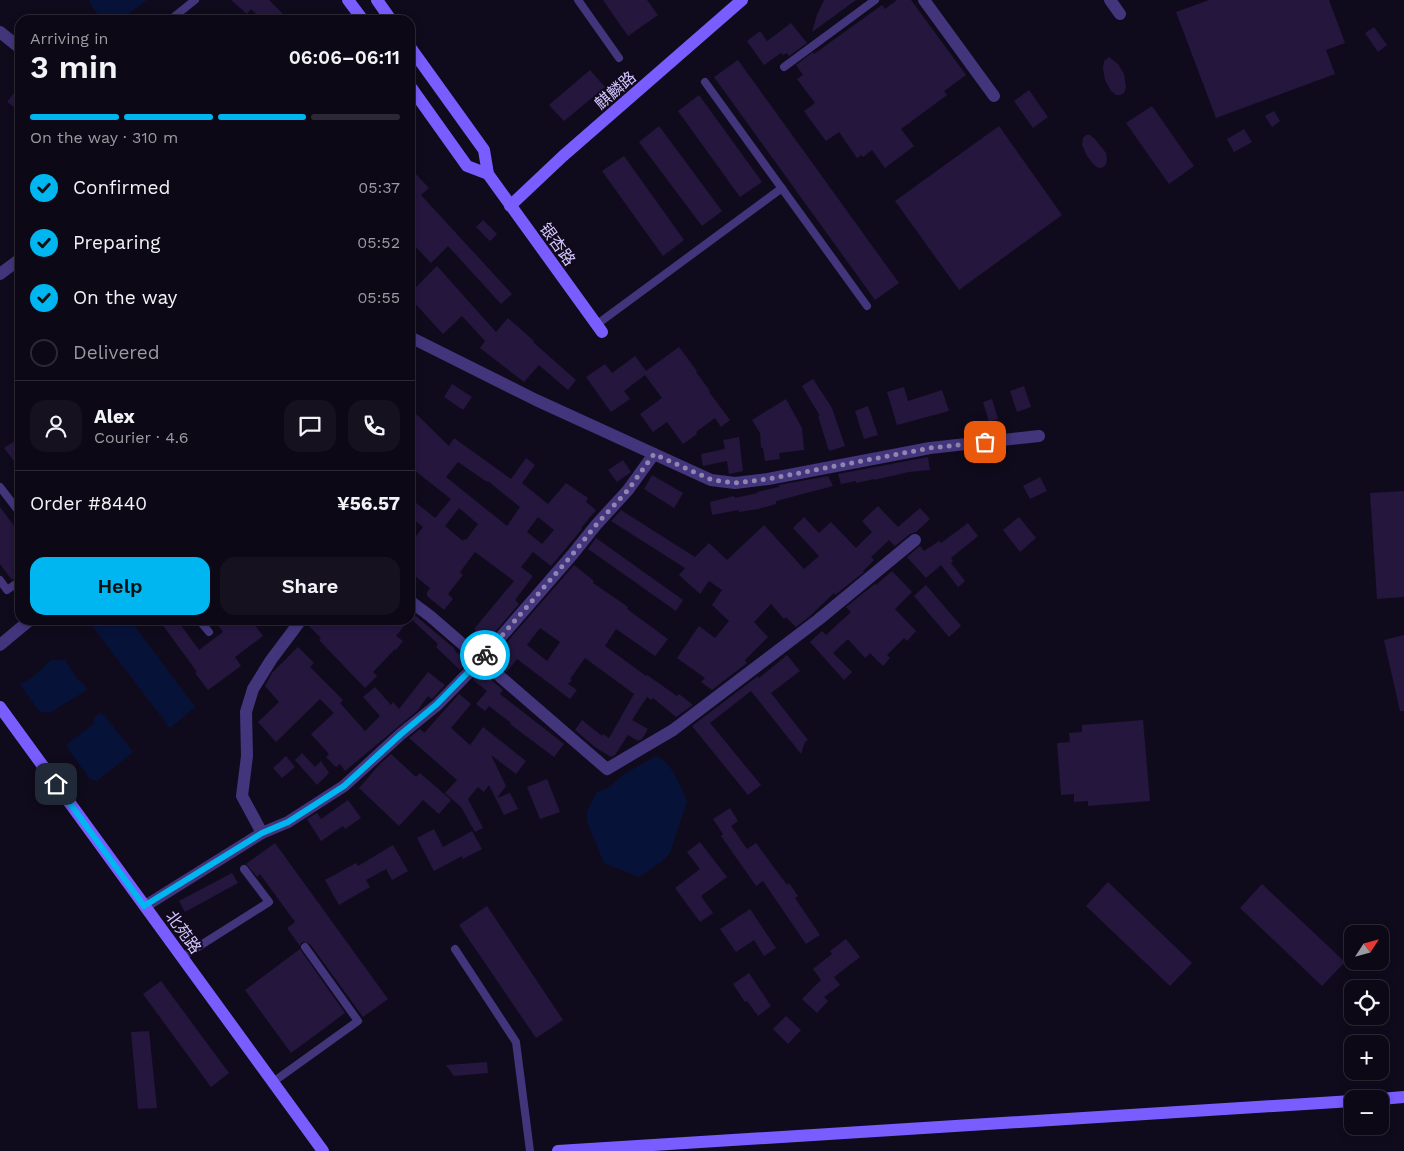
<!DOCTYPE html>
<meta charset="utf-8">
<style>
:root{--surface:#0c0815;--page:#15111e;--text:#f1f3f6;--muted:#9a9aa0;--line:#2c2934;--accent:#00b6f1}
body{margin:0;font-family:"Work Sans","Noto Sans SC",sans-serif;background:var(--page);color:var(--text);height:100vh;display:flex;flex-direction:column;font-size:19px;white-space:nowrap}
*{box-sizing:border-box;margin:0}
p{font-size:16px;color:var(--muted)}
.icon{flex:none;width:28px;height:28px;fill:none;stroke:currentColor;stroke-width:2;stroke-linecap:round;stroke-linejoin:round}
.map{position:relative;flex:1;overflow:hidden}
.panel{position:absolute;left:15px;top:15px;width:400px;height:610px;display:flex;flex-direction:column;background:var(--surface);border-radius:15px;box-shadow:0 2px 8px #0003,0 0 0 1px var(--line)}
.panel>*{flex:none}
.needle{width:32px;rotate:54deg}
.tools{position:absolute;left:1344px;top:925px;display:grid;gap:10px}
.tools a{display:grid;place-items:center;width:45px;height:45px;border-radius:10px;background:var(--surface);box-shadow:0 2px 8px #0003,0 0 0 1px var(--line);font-size:25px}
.pin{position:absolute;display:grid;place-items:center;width:42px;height:42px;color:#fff;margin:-21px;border-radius:10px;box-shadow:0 2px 8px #0006}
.courier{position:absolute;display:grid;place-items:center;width:50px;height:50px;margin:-25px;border:4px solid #00b6f1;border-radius:50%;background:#fff;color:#222;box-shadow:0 1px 6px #0007}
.head em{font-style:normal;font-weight:600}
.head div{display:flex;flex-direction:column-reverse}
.head{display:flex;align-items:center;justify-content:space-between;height:85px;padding:0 15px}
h1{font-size:32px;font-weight:600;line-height:38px}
.bar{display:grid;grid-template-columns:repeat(4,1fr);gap:8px 5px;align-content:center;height:60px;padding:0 15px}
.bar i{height:6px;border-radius:4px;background:var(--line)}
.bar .active{background:var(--accent)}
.bar p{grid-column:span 4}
.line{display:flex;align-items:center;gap:12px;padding:0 15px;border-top:1px solid var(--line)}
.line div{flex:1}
.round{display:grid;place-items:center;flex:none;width:52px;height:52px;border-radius:15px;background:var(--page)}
ol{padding:0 15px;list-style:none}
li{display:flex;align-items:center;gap:15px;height:55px}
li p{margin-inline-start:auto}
li .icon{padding:5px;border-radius:50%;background:var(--accent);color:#111;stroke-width:4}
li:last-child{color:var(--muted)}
li i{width:28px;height:28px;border:2px solid var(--line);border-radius:50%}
.primary-button{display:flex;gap:10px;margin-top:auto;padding:10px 15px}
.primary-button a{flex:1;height:58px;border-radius:15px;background:var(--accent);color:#111;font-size:20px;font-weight:600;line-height:58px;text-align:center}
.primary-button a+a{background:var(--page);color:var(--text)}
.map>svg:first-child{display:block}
</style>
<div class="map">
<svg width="1404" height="1151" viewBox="0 0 1404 1151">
<rect width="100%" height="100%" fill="#100b1c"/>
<g fill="#071238">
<path d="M89 0H147L120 20H103L92 7Z"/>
<path d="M94 620H130L195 707 170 728 90 623Z"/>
<path d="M51 660H65L78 680 83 683 87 690 49 713 39 711 20 684 33 677Z"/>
<path d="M100 713 105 716 133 752 97 781 90 779 67 747 68 743 94 724V717Z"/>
<path d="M656 756C673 764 679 784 687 801L670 853 660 863 639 877 604 863 587 821V811L597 792 608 788 626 773Z"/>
</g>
<g fill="#24163d" fill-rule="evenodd">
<path d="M231 0H269L284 15 279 20H262L251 9 247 14Z"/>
<path d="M603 0H647L658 15 628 36Z"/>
<path d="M824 0H856L812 32 817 15Z"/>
<path d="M897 0H911L966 75 944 91 947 95 901 129 914 146 885 168 872 150 863 157 861 155 857 158 839 132 826 141 804 111 815 103 797 79 803 75 796 65 813 52 814 54 882 5 885 9Z"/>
<path d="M1209 0H1329L1345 43 1326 50 1335 74 1216 118 1176 12Z"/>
<path d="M791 23 807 43 789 56 787 53 783 55 781 53 764 65 747 41 760 31 767 41Z"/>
<path d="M1374 27 1387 45 1378 52 1365 33Z"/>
<path d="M1109 57 1118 64 1124 74 1126 87 1124 93 1120 95H1116L1111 91 1105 80 1103 68 1104 61Z"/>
<path d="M738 60 899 283 875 300 714 77Z"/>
<path d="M590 70 605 87 564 121 549 105Z"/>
<path d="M20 85V111L7 102Z"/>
<path d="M1029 90 1048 117 1033 128 1014 101Z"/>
<path d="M699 95 762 182 740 197 678 111Z"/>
<path d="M1152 106 1194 166 1169 184 1126 123Z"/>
<path d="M1274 111 1280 121 1272 127 1265 116Z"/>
<path d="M659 126 722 211 702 226 639 142Z"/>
<path d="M999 126 1062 215 959 290 895 201Z"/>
<path d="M1244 129 1252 142 1234 152 1227 139Z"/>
<path d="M1086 135H1090L1095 139 1106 153 1107 159 1106 164 1104 167 1099 168 1094 165 1087 156 1082 145 1083 138Z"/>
<path d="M624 156 684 240 663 256 602 171Z"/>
<path d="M410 168 429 188 421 195 512 294 501 304 448 246 431 263 410 241V228L416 222 410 215Z"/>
<path d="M483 220 497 234 490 241 476 227Z"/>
<path d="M437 266 496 332 508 318 534 341 533 342 576 380 568 390 539 365 524 382 480 348 485 341 462 316 443 334 410 298V293Z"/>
<path d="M679 347 697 371 696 372 710 391 709 392 730 420 721 427 715 418 696 432 697 434 683 444 667 422 653 432 640 414 662 398 645 375 624 391 630 399 611 412 586 377 605 364 612 373 635 356 646 371Z"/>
<path d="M813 379 832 408 845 446 829 451 818 416H820L802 386Z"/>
<path d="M452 384 472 397 463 410 444 397Z"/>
<path d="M1024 386 1031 407 1017 412 1010 391Z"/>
<path d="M904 387 908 401 942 390 949 411 897 425 887 392Z"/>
<path d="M786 399 802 428 804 450 779 453 780 459 765 461 763 448H761L760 433 752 420Z"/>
<path d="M992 399 998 419 989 422 983 402Z"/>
<path d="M868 406 878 435 864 439 855 411Z"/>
<path d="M410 408 449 446 454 438 511 479 526 458 535 465 522 483 548 504 566 483 588 498 586 502 596 510 581 528 582 529 551 566 533 552 521 567 533 576 515 600 519 604 488 640 474 629 514 581 475 552 460 572 463 575 448 594 453 599 444 610 427 596V592L430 588 410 572V544L423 527 410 517V498L435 518 451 499 410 467ZM458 462 487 482 488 481 520 507 507 526 446 477ZM459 508 478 524 466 540 464 539 463 541 445 526ZM538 517 554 530 542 544 527 532Z"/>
<path d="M739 437 743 471 729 474 727 461 703 466 701 454 725 449 723 440Z"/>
<path d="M16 440 20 445V469L4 448Z"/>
<path d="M928 457 930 470 909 472 874 480V479L856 483V481L841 484 838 474Z"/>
<path d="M623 460 631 472 617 482 608 470Z"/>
<path d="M652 475 683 493 674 508 644 489Z"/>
<path d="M828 476 833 486 776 501V504L758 509 739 512V510L712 515 710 502 734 496 735 498 758 493 757 492 779 487V485Z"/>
<path d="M1040 477 1047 491 1030 499 1023 486Z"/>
<path d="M1404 491V597L1377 599 1370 493Z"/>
<path d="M878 506 898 527 920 508 930 519 916 532 910 534 895 546 889 540 871 557 874 560 863 571 864 572 835 595 834 593 809 617 796 627 786 617 784 619 771 604 754 622 768 637 745 660 747 663 712 690 701 682 705 678 677 658 699 626 715 638 729 621 712 605 722 590 709 581 700 594 679 575 685 568 611 521 621 510 695 557 709 543 727 560 764 525 804 569 819 556 793 528 804 517 819 533 831 522 856 548 872 532 862 521Z"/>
<path d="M0 507 20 534V575L12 580 0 564Z"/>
<path d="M1019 517 1036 538 1020 552 1003 530Z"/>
<path d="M968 523 978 536 951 558 953 561 951 563 965 581 958 587 941 565 926 578 907 557 920 546 924 551 939 541 941 543Z"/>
<path d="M596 538 683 600 676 611 588 549Z"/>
<path d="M574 565 594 581 593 583 628 607 627 609 668 639 655 656 616 629 605 646 646 676 647 675 677 696 679 694 693 705 676 717 653 698 651 700 647 697 632 720 648 729 642 739 638 741 628 735 615 755 611 757 595 747 575 730 582 720 602 736 603 734 609 738 634 694 585 658 570 679 572 680 568 684 577 690 570 699 517 659 507 672 496 663 504 653 500 650ZM540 628 560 642 547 661 527 645Z"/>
<path d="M892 571 912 592 895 609 916 631 907 641 904 638 887 655 890 658 883 666 870 653 865 658 848 639 833 653 852 672 844 680 810 642 822 631 826 635 851 612 846 607 875 584 876 585Z"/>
<path d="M926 585 961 626 949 637 914 596Z"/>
<path d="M410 611 455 649 454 650 468 662 460 670 436 647 438 644 410 618Z"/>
<path d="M159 620H177L199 650 223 632 214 620H251L263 636 235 657 241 666 208 690 195 673 197 672Z"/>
<path d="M309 620H409L396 636 403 641 396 650 395 649 373 672 377 676 365 688 319 640 321 638 308 625Z"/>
<path d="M1404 635V711H1400L1384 640Z"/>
<path d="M298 647 314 663 310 667 343 700 340 703 365 731 380 716 363 697 375 687 391 705 393 702 399 709 428 672 445 685 432 699 428 696 417 711 345 771 340 764 336 767 326 757 329 754 311 734 334 713 320 699 276 742 258 722 279 702 265 686 272 673Z"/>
<path d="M787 655 800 671 771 693 808 740 805 742 801 754 751 691 710 723 761 785 748 795 692 726 758 676 759 678Z"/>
<path d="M481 671 503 690 500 694 564 744 554 757 510 724 511 723 489 706 485 711 476 704 487 691 473 680Z"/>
<path d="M459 694 471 704 451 728 470 745 483 727 526 761 516 774 491 755 506 786 497 798 510 793 518 809 504 815 489 785 484 792 478 787 468 799 483 828 475 832 461 807 445 793 457 780 409 738 420 729 424 733Z"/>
<path d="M1143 720 1150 801 1088 806V801L1074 802V794L1061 795 1057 743 1070 742 1069 733 1082 732V725Z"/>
<path d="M302 753 315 767 321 761 329 773 317 785 295 760Z"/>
<path d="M391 754 416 777 420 773 451 800 439 814 423 800 399 826 359 788 380 764Z"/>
<path d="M286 756 295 767 282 778 273 768Z"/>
<path d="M547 779 560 812 540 819 527 787Z"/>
<path d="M348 800 361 818 345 829 343 826 321 841 307 819 317 813 321 819Z"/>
<path d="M730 808 738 821 731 826 747 849 756 843 787 885 789 883 798 896 795 898 820 935 806 944 763 881 756 886 721 836 723 834 713 819Z"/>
<path d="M434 829 443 847 472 831 482 849 463 859 462 856 434 871 417 838Z"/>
<path d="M700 842 727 877 701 896 713 913 700 922 675 888 700 869 687 852Z"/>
<path d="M275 843 388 999 363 1017 310 944 304 942 301 943 300 946 287 928 295 922 260 874 257 877 246 864Z"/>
<path d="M393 845 408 871 392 880 386 869 366 880 370 887 339 905 325 880 356 863 358 866Z"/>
<path d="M232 873 238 883 185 912 179 901Z"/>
<path d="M1108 882 1192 963 1170 986 1086 906Z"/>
<path d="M1262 884 1345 962 1322 986 1240 908Z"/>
<path d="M487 906 563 1020 536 1038 459 925Z"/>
<path d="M750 909 776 948 764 956 754 940 736 952 720 929Z"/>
<path d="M846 939 860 957 834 977 840 985 824 997 828 1001 817 1013 802 999 821 980 813 969 832 954 830 951Z"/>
<path d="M300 949 345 1013 291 1053 245 990Z"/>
<path d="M749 973 771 1006 758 1016 747 1001 745 1002 733 984Z"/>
<path d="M161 981 229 1073 211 1087 143 994Z"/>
<path d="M786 1016 801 1030 788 1044 773 1029Z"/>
<path d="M149 1031 157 1108 138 1109 131 1032Z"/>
<path d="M487 1062 488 1073 454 1076 446 1065Z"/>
</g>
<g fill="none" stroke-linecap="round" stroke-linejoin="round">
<g stroke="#42357c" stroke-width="8">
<path d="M578 0 619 58"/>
<path d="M170 20 195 0"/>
<path d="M784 67 875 0"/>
<path d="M705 82 867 306"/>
<path d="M596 325 782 188"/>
<path d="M0 487 20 513"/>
<path d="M0 580 7 590 20 581"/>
<path d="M199 620 209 632"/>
<path d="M455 949 516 1042 530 1151"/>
<path d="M182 957 269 902 244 869"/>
<path d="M273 1082 358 1021 305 947"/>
</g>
<g stroke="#42357c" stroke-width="12">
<path d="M924 0 994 96"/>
<path d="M1110 0 1120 14"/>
<path d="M0 32 20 48"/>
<path d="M0 274 20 259"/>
<path d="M410 337 536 400 711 480 735 483 768 479 930 448 1039 436"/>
<path d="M410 601 430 616 607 769 673 730 818 620 915 540"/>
<path d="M0 645 30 620"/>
<path d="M262 833 288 822 344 786 401 734 437 705 480 661 572 555 596 525 628 490 654 454"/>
<path d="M145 906 262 833 242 796 247 756 246 712 253 689 271 660 301 620"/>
</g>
<g stroke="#795dff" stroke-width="12">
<path d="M348 0 363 20"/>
<path d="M377 0 391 20"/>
<path d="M410 47 484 150 488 174 602 332"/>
<path d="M410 86 467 166 488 174"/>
<path d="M510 206 563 156 742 0"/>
<path d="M0 707 323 1151"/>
<path d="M1380 1099 1404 1097"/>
<path d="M558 1151 1352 1101"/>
</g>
</g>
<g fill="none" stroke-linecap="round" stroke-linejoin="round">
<path stroke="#9085b0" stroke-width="5" stroke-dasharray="0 9" d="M485 655 572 555 596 525 628 490 654 454 712 480 735 483 768 479 930 448 985 442"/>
<path stroke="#00b6f1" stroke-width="6" d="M56 784 144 906 262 833 288 822 344 786 401 734 437 704 485 655"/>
</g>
<g text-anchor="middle" stroke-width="4" stroke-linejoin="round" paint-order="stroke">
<g font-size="16" fill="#d5c6ff" stroke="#100b1c">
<text transform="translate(615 90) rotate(-41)" y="6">麒麟路</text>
<text transform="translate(558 244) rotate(54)" y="6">银杏路</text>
<text transform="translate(184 932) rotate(54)" y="6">北苑路</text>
</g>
</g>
</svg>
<div class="tools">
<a><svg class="needle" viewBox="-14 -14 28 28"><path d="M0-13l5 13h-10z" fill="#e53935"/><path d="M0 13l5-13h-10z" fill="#9a9aa0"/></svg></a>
<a><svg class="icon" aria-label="locate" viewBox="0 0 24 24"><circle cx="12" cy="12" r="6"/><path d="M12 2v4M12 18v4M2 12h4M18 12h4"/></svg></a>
<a>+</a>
<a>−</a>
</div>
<div class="pin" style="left:985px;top:442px;background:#ea580c"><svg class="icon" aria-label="bag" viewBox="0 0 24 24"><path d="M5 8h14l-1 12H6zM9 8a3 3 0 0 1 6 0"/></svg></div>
<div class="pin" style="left:56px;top:784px;background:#1f2937"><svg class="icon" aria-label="home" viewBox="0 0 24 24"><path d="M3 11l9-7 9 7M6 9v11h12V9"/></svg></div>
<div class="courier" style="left:485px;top:655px"><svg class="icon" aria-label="bike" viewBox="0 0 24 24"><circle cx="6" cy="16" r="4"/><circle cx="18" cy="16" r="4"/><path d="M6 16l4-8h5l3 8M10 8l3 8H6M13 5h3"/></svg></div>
<section class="panel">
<div class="head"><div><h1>3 min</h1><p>Arriving in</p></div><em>06:06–06:11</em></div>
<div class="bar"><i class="active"></i><i class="active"></i><i class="active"></i><i></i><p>On the way · 310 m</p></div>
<ol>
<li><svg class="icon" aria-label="check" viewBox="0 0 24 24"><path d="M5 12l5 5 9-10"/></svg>Confirmed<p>05:37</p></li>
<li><svg class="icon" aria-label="check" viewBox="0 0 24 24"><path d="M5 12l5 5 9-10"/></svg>Preparing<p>05:52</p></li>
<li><svg class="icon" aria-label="check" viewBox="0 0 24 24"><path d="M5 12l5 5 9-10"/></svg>On the way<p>05:55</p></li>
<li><i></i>Delivered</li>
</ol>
<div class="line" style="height:90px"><a class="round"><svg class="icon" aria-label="person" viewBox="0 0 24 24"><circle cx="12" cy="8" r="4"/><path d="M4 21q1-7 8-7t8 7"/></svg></a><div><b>Alex</b><p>Courier · 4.6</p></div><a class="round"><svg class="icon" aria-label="chat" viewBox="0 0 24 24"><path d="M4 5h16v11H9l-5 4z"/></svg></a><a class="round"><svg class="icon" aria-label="phone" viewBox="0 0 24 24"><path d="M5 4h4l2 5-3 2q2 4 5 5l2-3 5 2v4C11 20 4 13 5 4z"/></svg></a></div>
<div class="line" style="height:65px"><div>Order #8440</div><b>¥56.57</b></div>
<div class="primary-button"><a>Help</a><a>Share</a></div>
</section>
</div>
